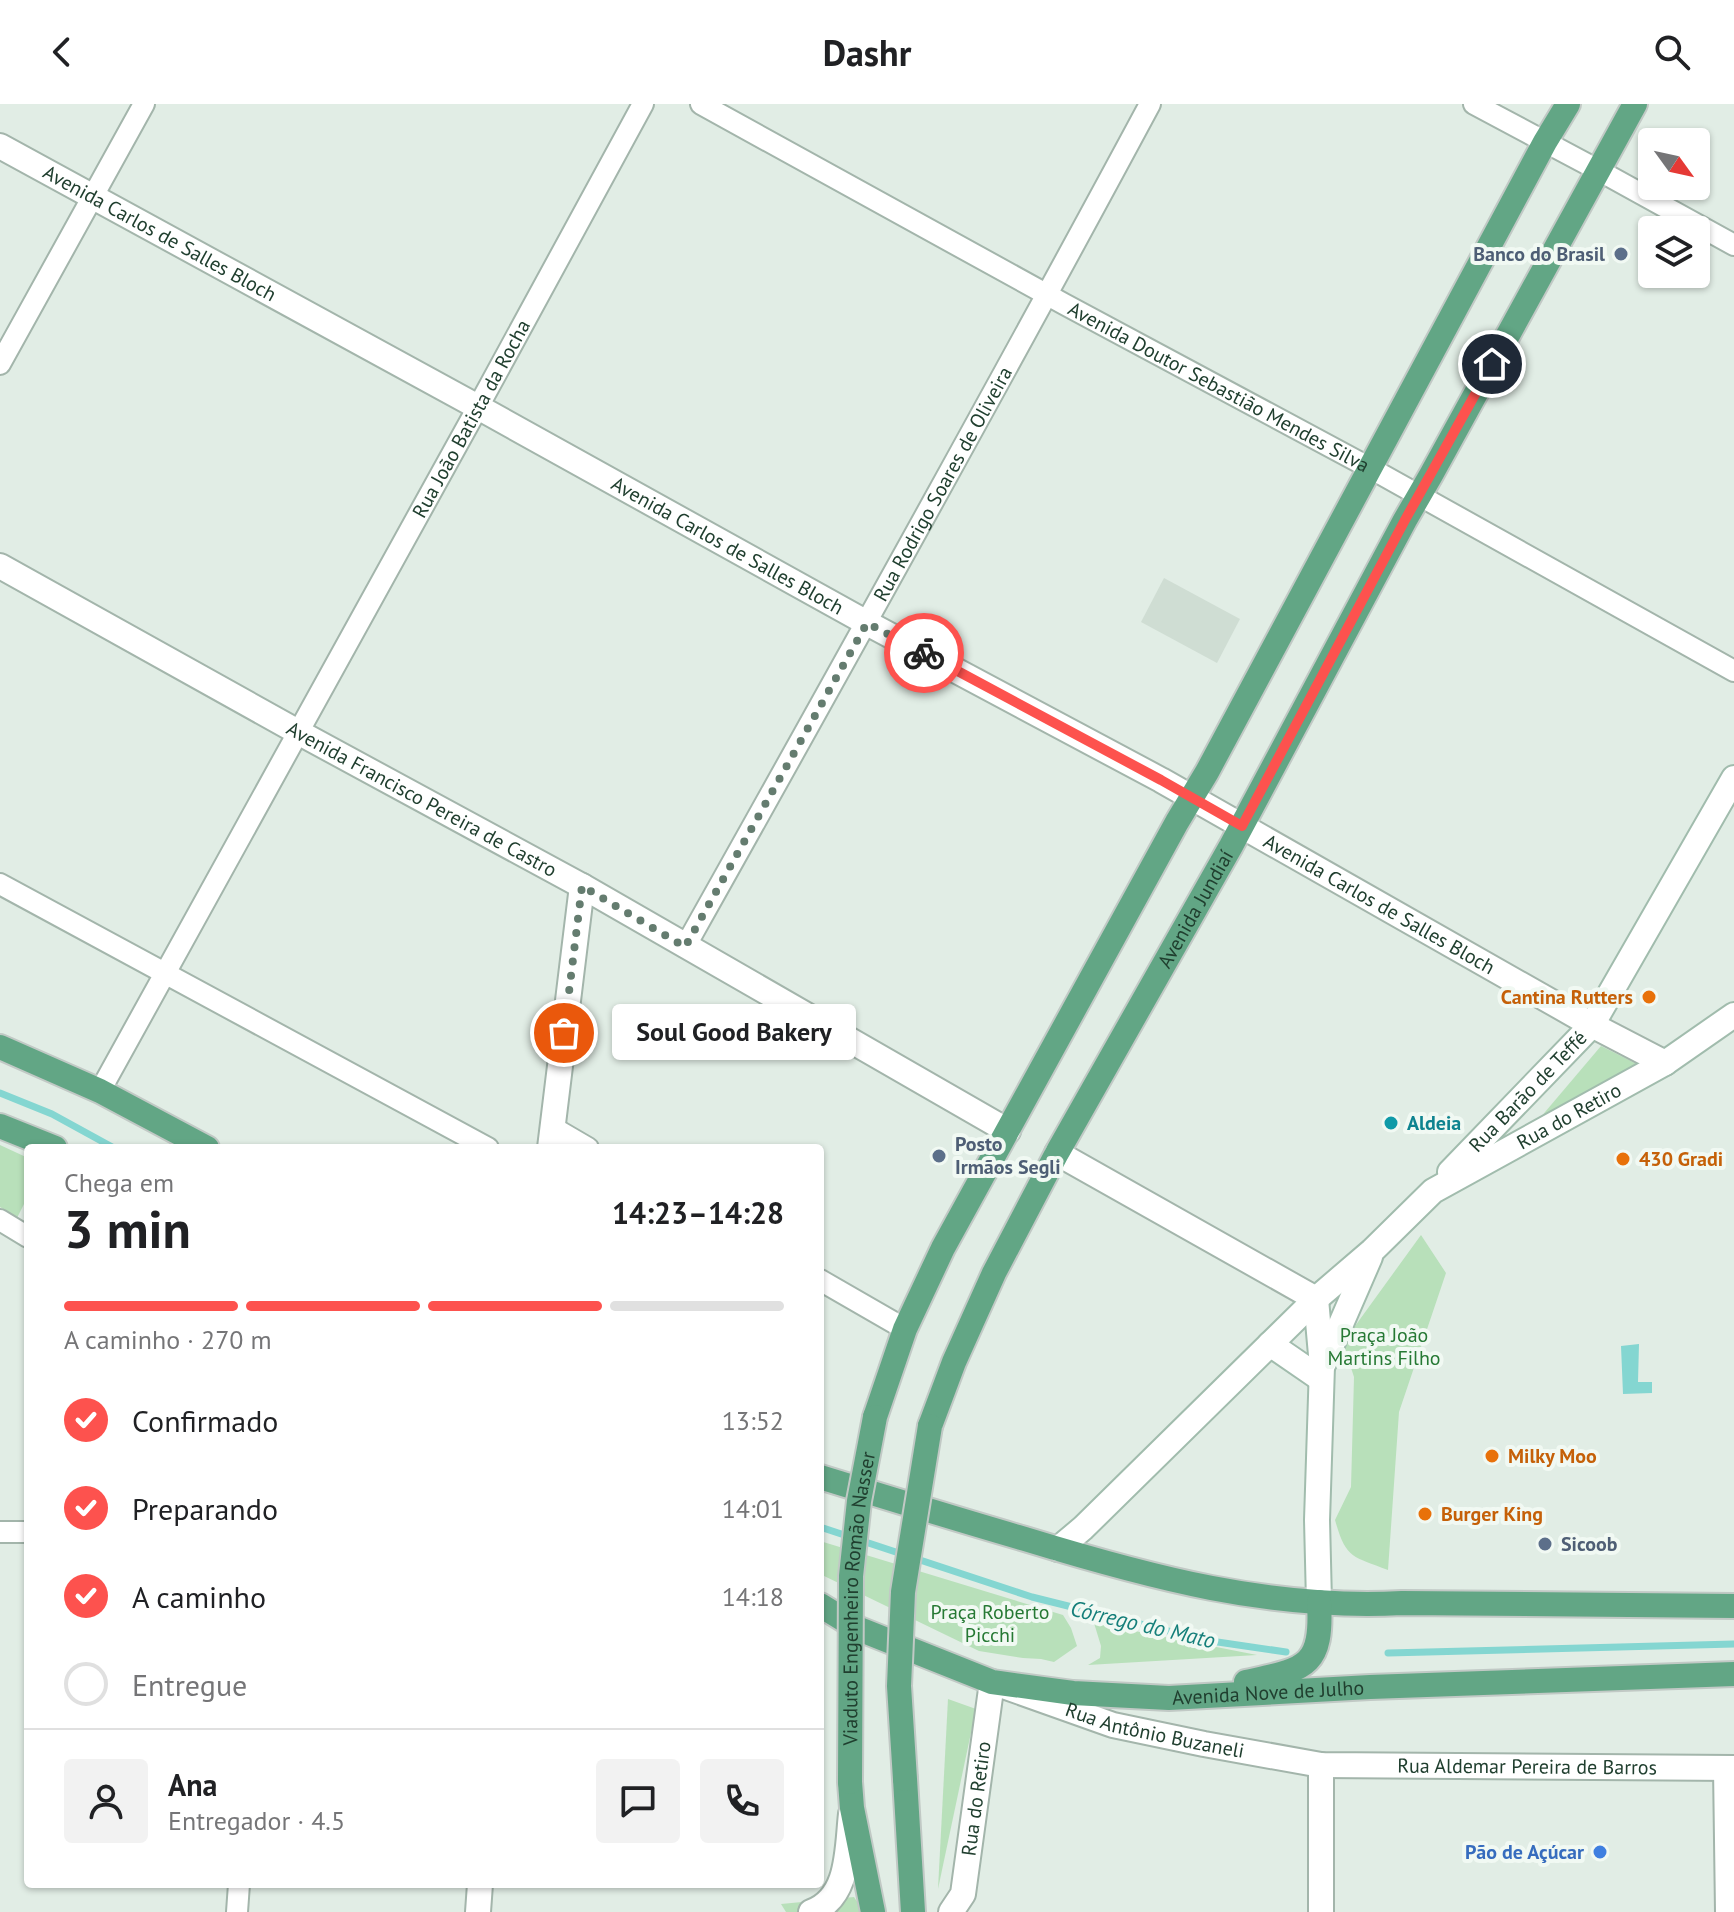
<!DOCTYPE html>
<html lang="pt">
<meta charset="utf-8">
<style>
:root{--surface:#fff;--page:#f2f2f2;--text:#202124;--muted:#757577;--line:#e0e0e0;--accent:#fd524e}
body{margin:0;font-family:"PT Sans",sans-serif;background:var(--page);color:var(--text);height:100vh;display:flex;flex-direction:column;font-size:30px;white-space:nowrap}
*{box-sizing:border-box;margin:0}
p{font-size:26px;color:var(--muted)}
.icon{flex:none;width:44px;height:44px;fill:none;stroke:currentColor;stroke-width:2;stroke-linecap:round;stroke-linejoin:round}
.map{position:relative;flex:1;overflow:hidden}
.drawer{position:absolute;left:24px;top:1040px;width:800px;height:744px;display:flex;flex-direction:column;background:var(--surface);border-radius:8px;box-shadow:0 2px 6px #0004}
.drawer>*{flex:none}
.needle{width:52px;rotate:123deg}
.controls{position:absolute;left:1638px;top:24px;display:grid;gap:16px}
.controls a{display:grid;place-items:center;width:72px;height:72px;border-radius:8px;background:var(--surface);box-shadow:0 2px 6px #0004;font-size:40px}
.pin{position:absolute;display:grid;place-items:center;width:68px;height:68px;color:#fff;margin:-34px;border:4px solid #fff;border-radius:50%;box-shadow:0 2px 8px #0007}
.courier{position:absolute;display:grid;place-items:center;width:80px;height:80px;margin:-40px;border:6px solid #fd524e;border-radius:50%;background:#fff;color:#222;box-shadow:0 2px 10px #0007}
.bubble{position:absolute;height:56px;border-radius:8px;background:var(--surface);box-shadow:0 2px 6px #0004;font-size:26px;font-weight:600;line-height:56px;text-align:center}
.headline em{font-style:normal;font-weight:600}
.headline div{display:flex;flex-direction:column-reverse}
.headline{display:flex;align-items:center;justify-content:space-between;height:136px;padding:0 40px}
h1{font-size:52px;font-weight:600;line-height:60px}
.bar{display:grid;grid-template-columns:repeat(4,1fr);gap:12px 8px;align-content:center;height:96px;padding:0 40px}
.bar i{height:10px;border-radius:6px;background:var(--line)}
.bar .selected{background:var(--accent)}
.bar p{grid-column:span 4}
.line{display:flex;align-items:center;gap:20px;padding:0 40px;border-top:2px solid var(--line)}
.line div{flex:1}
.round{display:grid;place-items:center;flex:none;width:84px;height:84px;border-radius:8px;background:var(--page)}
ol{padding:0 40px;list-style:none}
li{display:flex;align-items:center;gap:24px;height:88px}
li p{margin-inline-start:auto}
li .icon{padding:8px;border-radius:50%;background:var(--accent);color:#fff;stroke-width:4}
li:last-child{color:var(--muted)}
li i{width:44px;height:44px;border:4px solid var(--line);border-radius:50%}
header{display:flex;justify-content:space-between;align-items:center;height:104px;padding:0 40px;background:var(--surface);font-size:36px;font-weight:600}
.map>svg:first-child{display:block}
</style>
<header><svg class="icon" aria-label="back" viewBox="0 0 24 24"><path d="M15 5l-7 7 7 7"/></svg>Dashr<svg class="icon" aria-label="search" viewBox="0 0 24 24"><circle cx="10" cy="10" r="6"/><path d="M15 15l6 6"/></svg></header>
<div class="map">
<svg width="1734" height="1808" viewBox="0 0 1734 1808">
<rect width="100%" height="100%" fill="#e1ede5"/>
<path fill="#cfddd3" d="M1164 474 1240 515 1217 559 1141 518Z"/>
<g fill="#b8e0ba">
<path d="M1601 942 1641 962 1540 1014Z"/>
<path d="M0 1041 28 1054V1092L17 1114 0 1103Z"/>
<path d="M1421 1131 1446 1169 1399 1308 1388 1466C1352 1452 1346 1455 1335 1416L1351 1383 1354 1273 1344 1242 1350 1229Z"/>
<path d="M820 1437 1063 1511 1071 1524 1077 1542 1054 1558 1041 1555 1023 1554 979 1547 820 1470Z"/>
<path d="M1094 1519 1257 1551 1088 1561 1100 1554 1101 1542Z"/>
<path d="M948 1595 976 1605 938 1785Z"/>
<path d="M854 1793 864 1808H786L781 1800Z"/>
</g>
<path fill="#84d6d1" d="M1639 1240 1638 1278H1652V1289L1623 1290 1621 1242Z"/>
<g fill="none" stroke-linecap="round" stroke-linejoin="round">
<g stroke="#84d6d1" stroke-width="7">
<path d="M0 989 52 1010 114 1044"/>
<path d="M820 1423 1032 1493 1204 1536 1286 1548"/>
<path d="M1388 1549 1734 1540"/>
</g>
<g stroke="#a3b5ab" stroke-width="24">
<g id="minor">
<path id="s1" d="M701 0 1064 200 1370 364 1734 567"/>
<path d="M1474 0 1598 66 1734 141"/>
<path d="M0 260 144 0"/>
<path d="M0 780 488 1044"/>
<path id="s2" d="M685 843C842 563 998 283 1150 0"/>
<path id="s3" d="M100 987 478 303 643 0"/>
<path d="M552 1023 588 1044"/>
<path d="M0 1116 28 1133"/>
<path d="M820 1176 905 1225"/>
<path d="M0 1428H28"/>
<path d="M1724 1664 1726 1808"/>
<path d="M237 1808 239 1780"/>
</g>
</g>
<g stroke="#a3b5ab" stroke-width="28">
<g id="tertiary">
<path id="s4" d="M0 42 478 303 867 519 1161 676 1592 921 1665 959"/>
<path id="s5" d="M0 462 298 628 582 782 1008 1027"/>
<path d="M550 1044 582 782"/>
<path d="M1057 1049 1316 1195"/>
<path d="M478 1808 480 1780"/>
<path d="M811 1808C850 1794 847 1744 851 1710"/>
<path id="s6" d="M951 1808 963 1790 992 1578 1113 1621 1204 1640 1321 1661 1734 1664"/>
<path d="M1321 1808V1661"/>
</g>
</g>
<g stroke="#a1bcad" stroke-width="28">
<g id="secondary">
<path id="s7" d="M1450 1068 1592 921 1734 674"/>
<path d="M1316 1195 1322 1262 1317 1416 1319 1498"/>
<path d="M1270 1240 1321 1275"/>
<path d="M1324 1259 1370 1153"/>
<path id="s8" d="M1058 1445 1083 1424 1316 1195 1372 1147 1433 1087 1665 959 1734 911"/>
</g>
</g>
<g stroke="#c1c9c5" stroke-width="28">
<g id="primary">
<path d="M0 943 100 987 207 1044"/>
<path d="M0 1022 55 1044"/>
<path d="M875 1313 905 1225 943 1144 1177 718 1207 668 1545 38 1568 0"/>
<path id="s9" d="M930 1322 954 1258 994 1169 1057 1049 1231 742 1405 416 1431 371 1635 0"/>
<path d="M820 1373C888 1394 956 1415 1025 1435 1149 1473 1271 1506 1402 1499L1734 1502"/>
<path id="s10" d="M820 1501 859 1525 992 1578 1073 1589 1169 1594 1370 1583 1734 1570"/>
<path d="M1246 1578C1304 1565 1323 1565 1319 1498"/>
<path d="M905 1675 913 1808"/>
<path d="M850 1678 852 1704 873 1808"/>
</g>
</g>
<use href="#minor" stroke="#fff" stroke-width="20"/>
<use href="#tertiary" stroke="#fff" stroke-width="24"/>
<use href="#secondary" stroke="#fff" stroke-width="24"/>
<use href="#primary" stroke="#62a685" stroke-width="24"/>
<g stroke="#c1c9c5" stroke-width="28" stroke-linecap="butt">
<g id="primary-bridge">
<path d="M905 1675 899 1582 903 1488 930 1322"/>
<path id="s11" d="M850 1678 851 1472 859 1397 875 1313"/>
</g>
</g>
<use href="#primary-bridge" stroke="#62a685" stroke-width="24"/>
</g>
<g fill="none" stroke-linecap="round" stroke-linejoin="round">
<path stroke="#647c6f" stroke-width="8" stroke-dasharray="0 14.4" d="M564 929 582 782 685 843 867 519 924 549"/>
<path stroke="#fd524e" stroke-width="10" d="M924 549 1161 676 1242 722 1405 416 1492 260"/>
</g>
<g fill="#5c6f8a" stroke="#f1f9f3" stroke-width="3">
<circle cx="1621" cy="150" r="8"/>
<circle cx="939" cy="1052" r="8"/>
<circle cx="1545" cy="1440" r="8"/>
</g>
<g fill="#e8710a" stroke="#f1f9f3" stroke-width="3">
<circle cx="1649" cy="893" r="8"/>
<circle cx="1623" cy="1055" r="8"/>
<circle cx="1492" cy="1352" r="8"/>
<circle cx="1425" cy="1410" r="8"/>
</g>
<circle fill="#0f9aa8" stroke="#f1f9f3" stroke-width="3" cx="1391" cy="1019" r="8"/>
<circle fill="#3f7fe0" stroke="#f1f9f3" stroke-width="3" cx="1600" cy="1748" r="8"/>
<g text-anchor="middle" stroke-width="8" stroke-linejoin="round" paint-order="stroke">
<g font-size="20" fill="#203f2f" stroke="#f1f9f3">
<text dy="7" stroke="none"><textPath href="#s4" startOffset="182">Avenida Carlos de Salles Bloch</textPath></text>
<text dy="7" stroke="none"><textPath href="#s1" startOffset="590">Avenida Doutor Sebastião Mendes Silva</textPath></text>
<text dy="7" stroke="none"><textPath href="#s3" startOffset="768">Rua João Batista da Rocha</textPath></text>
<text dy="7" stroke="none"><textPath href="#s2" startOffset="530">Rua Rodrigo Soares de Oliveira</textPath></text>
<text dy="7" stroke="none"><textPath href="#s4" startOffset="830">Avenida Carlos de Salles Bloch</textPath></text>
<text dy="7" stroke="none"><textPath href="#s5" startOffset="482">Avenida Francisco Pereira de Castro</textPath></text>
<text dy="7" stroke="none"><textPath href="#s4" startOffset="1574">Avenida Carlos de Salles Bloch</textPath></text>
<text dy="7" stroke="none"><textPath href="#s9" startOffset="582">Avenida Jundiaí</textPath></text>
<text dy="7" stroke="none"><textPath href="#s7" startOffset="112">Rua Barão de Teffé</textPath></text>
<text dy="7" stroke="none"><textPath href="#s8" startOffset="674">Rua do Retiro</textPath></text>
<text dy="7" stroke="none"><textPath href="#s11" startOffset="184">Viaduto Engenheiro Romão Nasser</textPath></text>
<text dy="7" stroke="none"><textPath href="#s10" startOffset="466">Avenida Nove de Julho</textPath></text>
<text dy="7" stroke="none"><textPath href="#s6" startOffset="406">Rua Antônio Buzaneli</textPath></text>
<text dy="7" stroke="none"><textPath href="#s6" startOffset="782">Rua Aldemar Pereira de Barros</textPath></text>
<text dy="7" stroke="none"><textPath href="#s6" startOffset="118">Rua do Retiro</textPath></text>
</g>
<g font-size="20" font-weight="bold" fill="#4e5e75" stroke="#f1f9f3" text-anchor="start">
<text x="1605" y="157" text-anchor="end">Banco do Brasil</text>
<text x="955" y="1047">Posto<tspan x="955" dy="23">Irmãos Segli</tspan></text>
<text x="1561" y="1447">Sicoob</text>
</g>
<g font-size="20" font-weight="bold" fill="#c56008" stroke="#f1f9f3" text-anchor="start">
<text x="1633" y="900" text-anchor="end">Cantina Rutters</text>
<text x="1639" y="1062">430 Gradi</text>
<text x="1508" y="1359">Milky Moo</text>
<text x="1441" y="1417">Burger King</text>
</g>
<g font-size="20" font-weight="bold" fill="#0d838f" stroke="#f1f9f3" text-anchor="start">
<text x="1407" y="1026">Aldeia</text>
</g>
<g font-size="20" fill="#267934" stroke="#f1f9f3">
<text x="1384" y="1238">Praça João<tspan x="1384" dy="23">Martins Filho</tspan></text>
<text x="990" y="1515">Praça Roberto<tspan x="990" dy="23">Picchi</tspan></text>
</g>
<g font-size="20" font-weight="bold" fill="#366cbe" stroke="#f1f9f3" text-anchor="end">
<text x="1584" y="1755">Pão de Açúcar</text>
</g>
<g font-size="22" font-style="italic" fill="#157f7a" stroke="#f1f9f3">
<text transform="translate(1143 1520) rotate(13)" y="8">Córrego do Mato</text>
</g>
</g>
</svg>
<div class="controls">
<a><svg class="needle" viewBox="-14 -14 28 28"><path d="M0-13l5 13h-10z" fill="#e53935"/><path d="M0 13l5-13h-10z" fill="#757577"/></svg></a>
<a><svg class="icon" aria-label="layers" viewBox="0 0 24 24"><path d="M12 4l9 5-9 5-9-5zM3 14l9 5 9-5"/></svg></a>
</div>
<div class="pin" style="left:564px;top:929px;background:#ea580c"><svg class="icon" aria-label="bag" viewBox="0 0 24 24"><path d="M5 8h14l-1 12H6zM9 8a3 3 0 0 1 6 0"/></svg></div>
<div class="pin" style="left:1492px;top:260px;background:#1f2937"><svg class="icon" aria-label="home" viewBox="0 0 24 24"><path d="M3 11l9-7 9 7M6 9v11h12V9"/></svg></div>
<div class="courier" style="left:924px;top:549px"><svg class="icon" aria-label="bike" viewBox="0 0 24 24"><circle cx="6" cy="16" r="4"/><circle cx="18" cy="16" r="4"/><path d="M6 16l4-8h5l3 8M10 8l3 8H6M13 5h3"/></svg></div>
<div class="bubble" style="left:612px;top:900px;width:244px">Soul Good Bakery</div>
<section class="drawer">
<div class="headline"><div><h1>3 min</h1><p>Chega em</p></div><em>14:23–14:28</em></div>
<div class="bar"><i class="selected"></i><i class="selected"></i><i class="selected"></i><i></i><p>A caminho · 270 m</p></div>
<ol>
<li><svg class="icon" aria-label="check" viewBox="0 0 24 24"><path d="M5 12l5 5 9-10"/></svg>Confirmado<p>13:52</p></li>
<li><svg class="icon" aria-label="check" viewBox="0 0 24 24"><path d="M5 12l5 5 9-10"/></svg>Preparando<p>14:01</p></li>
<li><svg class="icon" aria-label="check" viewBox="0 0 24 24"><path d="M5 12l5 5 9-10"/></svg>A caminho<p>14:18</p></li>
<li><i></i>Entregue</li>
</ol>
<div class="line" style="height:144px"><a class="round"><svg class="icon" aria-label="person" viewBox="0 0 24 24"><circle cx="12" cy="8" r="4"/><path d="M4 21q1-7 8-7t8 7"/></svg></a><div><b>Ana</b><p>Entregador · 4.5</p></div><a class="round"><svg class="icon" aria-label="chat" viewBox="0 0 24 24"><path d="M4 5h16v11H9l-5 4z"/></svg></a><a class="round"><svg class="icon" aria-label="phone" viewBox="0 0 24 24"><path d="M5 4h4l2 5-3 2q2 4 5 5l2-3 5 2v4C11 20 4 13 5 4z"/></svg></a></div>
</section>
</div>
